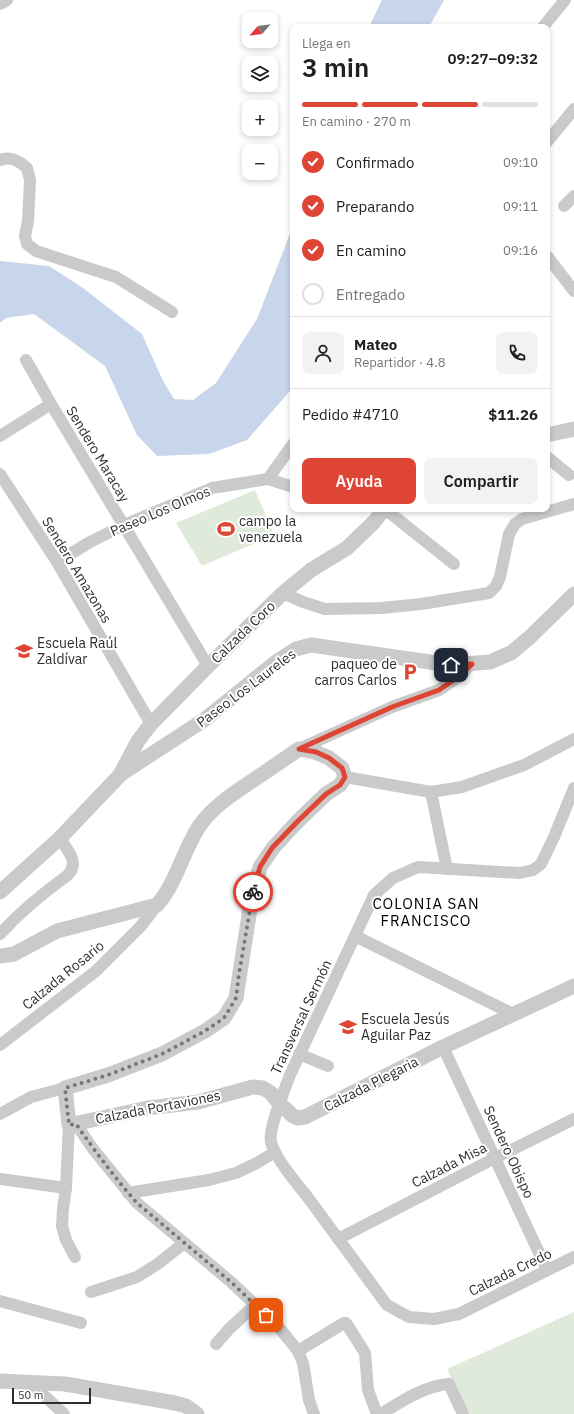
<!DOCTYPE html>
<html lang="es">
<meta charset="utf-8">
<style>
:root{--surface:#fff;--page:#f2f2f2;--text:#202124;--muted:#757577;--line:#e0e0e0;--accent:#df4534}
body{margin:0;font-family:"IBM Plex Sans",sans-serif;background:var(--page);color:var(--text);height:100vh;display:flex;flex-direction:column;font-size:15px;white-space:nowrap}
*{box-sizing:border-box;margin:0}
p{font-size:13px;color:var(--muted)}
.icon{flex:none;width:22px;height:22px;fill:none;stroke:currentColor;stroke-width:2;stroke-linecap:round;stroke-linejoin:round}
.map{position:relative;flex:1;overflow:hidden}
.side{position:absolute;left:290px;top:24px;width:260px;height:488px;display:flex;flex-direction:column;background:var(--surface);border-radius:8px;box-shadow:0 2px 6px #0003}
.side>*{flex:none}
.needle{width:26px;rotate:242deg}
.fabs{position:absolute;left:242px;top:12px;display:grid;gap:8px}
.fabs a{display:grid;place-items:center;width:36px;height:36px;border-radius:8px;background:var(--surface);box-shadow:0 2px 6px #0003;font-size:20px}
.scale{position:absolute;left:12px;bottom:10px;width:79px;box-sizing:border-box;padding-left:4px;border:2px solid #2d2d2d;border-top:0;font-size:11px;line-height:14px;white-space:nowrap;color:#2d2d2d;-webkit-text-stroke:3px #fff;paint-order:stroke}
.pin{position:absolute;display:grid;place-items:center;width:34px;height:34px;color:#fff;margin:-17px;border-radius:8px;box-shadow:0 2px 6px #0006}
.courier{position:absolute;display:grid;place-items:center;width:40px;height:40px;margin:-20px;border:3px solid #df4534;border-radius:50%;background:#fff;color:#222;box-shadow:0 1px 5px #0007}
.overview em{font-style:normal;font-weight:600}
.overview div{display:flex;flex-direction:column-reverse}
.overview{display:flex;align-items:center;justify-content:space-between;height:68px;padding:0 12px}
h1{font-size:26px;font-weight:600;line-height:30px}
.bar{display:grid;grid-template-columns:repeat(4,1fr);gap:6px 4px;align-content:center;height:48px;padding:0 12px}
.bar i{height:5px;border-radius:3px;background:var(--line)}
.bar .selected{background:var(--accent)}
.bar p{grid-column:span 4}
.line{display:flex;align-items:center;gap:10px;padding:0 12px;border-top:1px solid var(--line)}
.line div{flex:1}
.round{display:grid;place-items:center;flex:none;width:42px;height:42px;border-radius:8px;background:var(--page)}
ol{padding:0 12px;list-style:none}
li{display:flex;align-items:center;gap:12px;height:44px}
li p{margin-inline-start:auto}
li .icon{padding:4px;border-radius:50%;background:var(--accent);color:#fff;stroke-width:4}
li:last-child{color:var(--muted)}
li i{width:22px;height:22px;border:2px solid var(--line);border-radius:50%}
.action{display:flex;gap:8px;margin-top:auto;padding:8px 12px}
.action a{flex:1;height:46px;border-radius:8px;background:var(--accent);color:#fff;font-size:16px;font-weight:600;line-height:46px;text-align:center}
.action a+a{background:var(--page);color:var(--text)}
.map>svg:first-child{display:block}
</style>
<div class="map">
<svg width="574" height="1414" viewBox="0 0 574 1414">
<rect width="100%" height="100%" fill="#fff"/>
<g fill="#e0eadb">
<path d="M255 490 274 535 202 566 176 523Z"/>
<path d="M574 1312V1414H468L447 1369Z"/>
</g>
<g fill="#c7d6ea">
<path d="M382 0H444L429 27H369Z"/>
<path d="M293 226V384L290 391 247 440 209 454 157 456 137 435 105 366 34 314 6 318 0 323V261L49 266 83 288 142 334 163 381 174 399 193 400 216 383 257 319Z"/>
</g>
<g fill="none" stroke-linecap="round" stroke-linejoin="round">
<g stroke="#cacaca" stroke-width="12">
<path d="M0 4 7 0"/>
<path d="M543 27 565 0"/>
<path d="M547 142 574 109"/>
<path d="M0 160C11 156 19 161 27 168L30 180 28 221 25 236 27 244 36 251 116 277 172 312"/>
<path d="M564 206 574 196"/>
<path d="M547 256 574 291"/>
<path d="M26 360 51 404 208 666"/>
<path d="M0 436 51 404"/>
<path d="M547 457 569 475"/>
<path d="M0 474 57 562 151 724"/>
<path d="M268 479 293 444"/>
<path d="M385 509 454 564"/>
<path d="M57 562 90 542 124 525 212 488 268 479 293 487"/>
<path d="M283 593 303 602 325 609 382 608 421 604 489 593 496 586 500 577 509 534 515 524 522 519 574 504"/>
<path d="M299 749 392 707 439 690 461 675 472 663"/>
<path d="M345 777 431 792 462 787 524 765 574 739"/>
<path d="M574 788 554 837 541 864 533 870 520 873 418 867 393 878 374 895 290 1075C285 1089 268 1129 271 1142 274 1156 296 1183 306 1195 333 1232 360 1268 387 1305L409 1317 434 1319 459 1314 574 1257"/>
<path d="M431 792 447 869"/>
<path d="M0 934C21 911 43 893 68 875 80 862 67 850 60 838"/>
<path d="M355 936 513 1014"/>
<path d="M0 1045 96 971 141 926 157 905"/>
<path d="M443 1047 547 1270"/>
<path d="M299 1054 328 1066"/>
<path d="M0 1114 31 1097 65 1088"/>
<path d="M76 1124 93 1149 137 1203 231 1282 277 1325 298 1351 303 1363 309 1400 314 1414"/>
<path d="M69 1125 66 1188 63 1209 62 1226 66 1240 75 1257"/>
<path d="M0 1179 66 1188"/>
<path d="M128 1193 209 1180 236 1173 257 1163 275 1152"/>
<path d="M338 1239 495 1158 574 1119"/>
<path d="M91 1292 137 1277 159 1263 184 1243"/>
<path d="M0 1301 81 1323"/>
<path d="M216 1344 229 1329 255 1305"/>
<path d="M298 1351 344 1323H346L365 1353 368 1390 377 1414"/>
<path d="M30 1382 64 1414"/>
<path d="M381 1414C402 1401 424 1386 449 1384L463 1414"/>
</g>
<g stroke="#cacaca" stroke-width="15">
<path d="M547 435 574 429"/>
<path d="M121 773 138 741 151 724 208 666 283 593 311 570 347 548 374 522 384 509"/>
<path d="M0 892 60 838 121 774 204 720 276 662 296 649 311 645 451 665 490 662 511 653 530 637 574 594"/>
<path d="M0 956 14 954 57 931 157 905C177 882 183 850 200 825 213 807 231 795 249 783 265 772 282 761 299 749L315 752 329 758 342 768 345 777 340 785 326 794 297 822 273 848 260 867 252 896 236 998 224 1018 205 1031 162 1054 108 1075 65 1088 69 1125 148 1108 198 1102 253 1087 263 1088 271 1093 279 1103 293 1116 298 1118 305 1117 443 1047 574 986"/>
<path d="M0 1381 65 1384 175 1403 186 1406 197 1414"/>
</g>
</g>
<g fill="none" stroke-linecap="round" stroke-linejoin="round">
<path stroke="#767676" stroke-width="4" stroke-dasharray="0 7.2" d="M253 892 239 974 236 998 224 1018 205 1031 162 1054 108 1075 65 1088 69 1125 76 1124C95 1151 115 1178 137 1203L231 1282 266 1315"/>
<path stroke="#df4534" stroke-width="5" d="M253 892 260 867 272 848 297 822 326 794 340 785 345 777 342 768 329 758 316 752 299 749 392 707 439 690 461 675 472 664 451 665"/>
</g>
<defs>
<g id="stadium-bare" transform="scale(1.38)"><path d="M0-5a6.5 5 0 1 0 0 10a6.5 5 0 1 0 0-10ZM-3.5-1.8h7v3.6h-7Z" fill="#df4534" stroke="#fff" stroke-width="2.5" paint-order="stroke"/></g>
<g id="school-bare" transform="scale(1.38)"><path d="M0-5L7-2L0 1L-7-2ZM-4 1L0 2.5L4 1V4Q0 6-4 4Z" fill="#df4534" stroke="#fff" stroke-width="2.5" paint-order="stroke"/></g>
<g id="parking-bare" transform="scale(1.38)"><path d="M-3.5-5.5H1a3.5 3.5 0 0 1 0 7H-1V5.5H-3.5ZM-1-3.4V-.6H.8a1.4 1.4 0 0 0 0-2.8Z" fill="#df4534" stroke="#fff" stroke-width="2.5" paint-order="stroke"/></g>
</defs>
<g fill-rule="evenodd">
<use href="#stadium-bare" x="226" y="529"/>
<use href="#school-bare" x="24" y="651"/>
<use href="#parking-bare" x="410" y="672"/>
<use href="#school-bare" x="348" y="1027"/>
</g>
<g text-anchor="middle" stroke-width="4" stroke-linejoin="round" paint-order="stroke">
<g font-size="14" fill="#2d2d2d" stroke="#fff">
<text transform="translate(98 454) rotate(59)" y="5">Sendero Maracay</text>
<text transform="translate(160 511) rotate(-23)" y="5">Paseo Los Olmos</text>
<text transform="translate(77 570) rotate(59)" y="5">Sendero Amazonas</text>
<text transform="translate(243 632) rotate(-44)" y="5">Calzada Coro</text>
<text transform="translate(246 688) rotate(-37)" y="5">Paseo Los Laureles</text>
<text transform="translate(63 975) rotate(-39)" y="5">Calzada Rosario</text>
<text transform="translate(301 1017) rotate(-65)" y="5">Transversal Sermón</text>
<text transform="translate(371 1084) rotate(-27)" y="5">Calzada Plegaria</text>
<text transform="translate(158 1107) rotate(-11)" y="5">Calzada Portaviones</text>
<text transform="translate(509 1152) rotate(65)" y="5">Sendero Obispo</text>
<text transform="translate(449 1165) rotate(-27)" y="5">Calzada Misa</text>
<text transform="translate(510 1272) rotate(-26)" y="5">Calzada Credo</text>
</g>
<g font-size="14" fill="#2d2d2d" stroke="#fff" text-anchor="start">
<text x="239" y="526">campo la<tspan x="239" dy="16">venezuela</tspan></text>
<text x="37" y="648">Escuela Raúl<tspan x="37" dy="16">Zaldívar</tspan></text>
<text x="397" y="669" text-anchor="end">paqueo de<tspan x="397" dy="16">carros Carlos</tspan></text>
<text x="361" y="1024">Escuela Jesús<tspan x="361" dy="16">Aguilar Paz</tspan></text>
</g>
<g font-size="15" letter-spacing="1" fill="#000" stroke="#fff">
<text x="426" y="909">COLONIA SAN<tspan x="426" dy="17">FRANCISCO</tspan></text>
</g>
</g>
</svg>
<div class="fabs">
<a><svg class="needle" viewBox="-14 -14 28 28"><path d="M0-13l5 13h-10z" fill="#e53935"/><path d="M0 13l5-13h-10z" fill="#757577"/></svg></a>
<a><svg class="icon" aria-label="layers" viewBox="0 0 24 24"><path d="M12 4l9 5-9 5-9-5zM3 14l9 5 9-5"/></svg></a>
<a>+</a>
<a>−</a>
</div>
<div class="scale">50 m</div>
<div class="pin" style="left:266px;top:1315px;background:#ea580c"><svg class="icon" aria-label="bag" viewBox="0 0 24 24"><path d="M5 8h14l-1 12H6zM9 8a3 3 0 0 1 6 0"/></svg></div>
<div class="pin" style="left:451px;top:665px;background:#1f2937"><svg class="icon" aria-label="home" viewBox="0 0 24 24"><path d="M3 11l9-7 9 7M6 9v11h12V9"/></svg></div>
<div class="courier" style="left:253px;top:892px"><svg class="icon" aria-label="bike" viewBox="0 0 24 24"><circle cx="6" cy="16" r="4"/><circle cx="18" cy="16" r="4"/><path d="M6 16l4-8h5l3 8M10 8l3 8H6M13 5h3"/></svg></div>
<section class="side">
<div class="overview"><div><h1>3 min</h1><p>Llega en</p></div><em>09:27–09:32</em></div>
<div class="bar"><i class="selected"></i><i class="selected"></i><i class="selected"></i><i></i><p>En camino · 270 m</p></div>
<ol>
<li><svg class="icon" aria-label="check" viewBox="0 0 24 24"><path d="M5 12l5 5 9-10"/></svg>Confirmado<p>09:10</p></li>
<li><svg class="icon" aria-label="check" viewBox="0 0 24 24"><path d="M5 12l5 5 9-10"/></svg>Preparando<p>09:11</p></li>
<li><svg class="icon" aria-label="check" viewBox="0 0 24 24"><path d="M5 12l5 5 9-10"/></svg>En camino<p>09:16</p></li>
<li><i></i>Entregado</li>
</ol>
<div class="line" style="height:72px"><a class="round"><svg class="icon" aria-label="person" viewBox="0 0 24 24"><circle cx="12" cy="8" r="4"/><path d="M4 21q1-7 8-7t8 7"/></svg></a><div><b>Mateo</b><p>Repartidor · 4.8</p></div><a class="round"><svg class="icon" aria-label="phone" viewBox="0 0 24 24"><path d="M5 4h4l2 5-3 2q2 4 5 5l2-3 5 2v4C11 20 4 13 5 4z"/></svg></a></div>
<div class="line" style="height:52px"><div>Pedido #4710</div><b>$11.26</b></div>
<div class="action"><a>Ayuda</a><a>Compartir</a></div>
</section>
</div>
